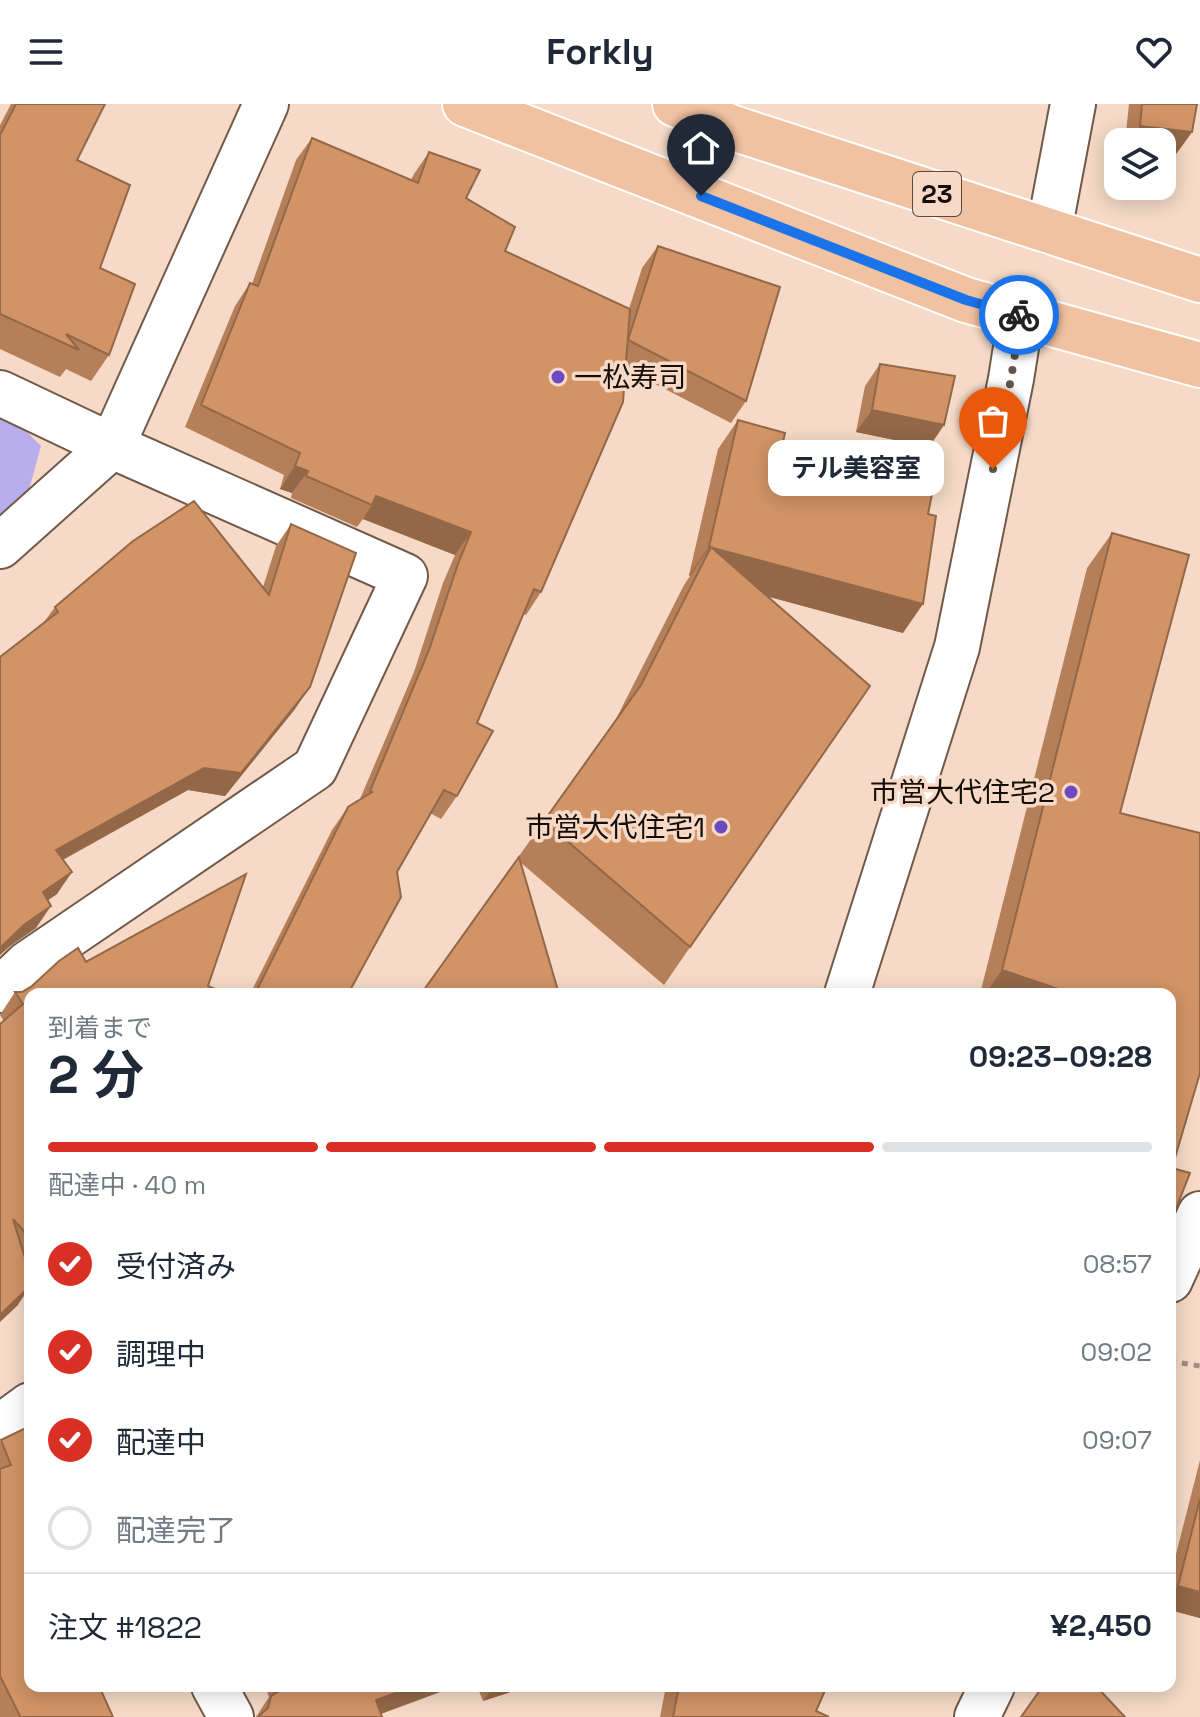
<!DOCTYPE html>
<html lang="ja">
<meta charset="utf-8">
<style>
:root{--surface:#fff;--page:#f6f6f7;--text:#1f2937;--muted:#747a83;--line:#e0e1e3;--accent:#d93025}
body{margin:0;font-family:"Space Grotesk","Noto Sans JP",sans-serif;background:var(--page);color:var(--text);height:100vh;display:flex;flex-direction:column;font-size:30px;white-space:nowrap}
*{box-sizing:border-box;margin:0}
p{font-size:26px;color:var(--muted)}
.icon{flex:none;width:44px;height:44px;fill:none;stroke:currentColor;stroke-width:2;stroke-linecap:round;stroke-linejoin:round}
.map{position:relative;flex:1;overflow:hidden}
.side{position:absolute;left:24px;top:884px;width:1152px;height:704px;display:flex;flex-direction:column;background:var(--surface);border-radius:16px;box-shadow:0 4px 20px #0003}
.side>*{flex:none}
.buttons{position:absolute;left:1104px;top:24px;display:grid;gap:16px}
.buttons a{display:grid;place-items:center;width:72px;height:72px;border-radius:16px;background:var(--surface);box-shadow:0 4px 20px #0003;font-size:40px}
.pin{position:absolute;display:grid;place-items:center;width:68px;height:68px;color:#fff;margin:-82px -34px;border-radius:50% 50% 50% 0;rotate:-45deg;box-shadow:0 0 8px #0007}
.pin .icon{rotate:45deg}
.courier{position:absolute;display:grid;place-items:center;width:80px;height:80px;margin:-40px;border:6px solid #1a73e8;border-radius:50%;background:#fff;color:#222;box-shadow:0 2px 10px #0007}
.bubble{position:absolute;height:56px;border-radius:16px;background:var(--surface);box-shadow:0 4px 20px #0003;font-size:26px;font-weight:700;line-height:56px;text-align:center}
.headline em{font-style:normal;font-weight:700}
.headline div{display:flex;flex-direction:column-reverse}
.headline{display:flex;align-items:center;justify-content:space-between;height:136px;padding:0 24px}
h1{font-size:52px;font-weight:700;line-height:60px}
.bar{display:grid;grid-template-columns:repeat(4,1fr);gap:12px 8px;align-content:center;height:96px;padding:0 24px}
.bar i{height:10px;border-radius:6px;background:var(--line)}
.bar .on{background:var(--accent)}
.bar p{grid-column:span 4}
.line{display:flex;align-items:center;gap:20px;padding:0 24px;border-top:2px solid var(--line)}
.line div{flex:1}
ol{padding:0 24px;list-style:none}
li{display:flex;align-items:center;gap:24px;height:88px}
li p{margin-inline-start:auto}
li .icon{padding:8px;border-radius:50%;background:var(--accent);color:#fff;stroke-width:4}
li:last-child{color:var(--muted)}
li i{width:44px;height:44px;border:4px solid var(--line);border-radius:50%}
header{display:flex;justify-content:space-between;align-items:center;height:104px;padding:0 24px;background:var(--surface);font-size:36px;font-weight:700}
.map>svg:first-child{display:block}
</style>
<header><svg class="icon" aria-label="menu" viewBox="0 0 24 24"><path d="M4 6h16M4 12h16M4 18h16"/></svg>Forkly<svg class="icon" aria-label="heart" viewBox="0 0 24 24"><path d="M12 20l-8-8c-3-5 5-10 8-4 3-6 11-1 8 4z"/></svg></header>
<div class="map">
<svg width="1200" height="1613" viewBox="0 0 1200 1613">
<rect width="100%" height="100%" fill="#f6dac7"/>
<path fill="#b9aeec" d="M0 311 17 318 41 342 29 386 0 410Z"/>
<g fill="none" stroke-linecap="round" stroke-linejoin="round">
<g stroke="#715a4a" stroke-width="48">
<g id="minor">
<path d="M1049 127 1073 0"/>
<path d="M0 289 112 342 405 472 315 664 27 860 0 886"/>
<path d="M847 890 957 543 1011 275 1021 212"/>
<path d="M1170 1176 1200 1110"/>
<path d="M0 1323 30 1301"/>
<path d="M214 1582 231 1613"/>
<path d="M977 1613 992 1582"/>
</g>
</g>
<g stroke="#715a4a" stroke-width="48">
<path id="tertiary" d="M0 442 112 342 266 0"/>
</g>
<g stroke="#fff" stroke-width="48">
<g id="primary">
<path d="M465 0 966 196 1200 261"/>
<path d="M675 0 733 24 1200 176"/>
</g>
</g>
<path stroke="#a38e80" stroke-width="5" stroke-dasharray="6 6" stroke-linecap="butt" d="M1170 1257 1200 1262"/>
<use href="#minor" stroke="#fff" stroke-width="44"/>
<use href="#tertiary" stroke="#fff" stroke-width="44"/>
<use href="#primary" stroke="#f1c2a1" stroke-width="44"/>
</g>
<g fill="#b57f59">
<path d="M11 0H105L77 56 100 164 109 251 91 277 66 265 60 273 0 245V21Z"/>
<path d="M1129 0H1197L1192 28 1176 50 1162 38H1125Z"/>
<path d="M312 34 411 76 414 70 429 48 505 147 629 205 642 164 658 142 746 297 731 319 626 265 541 488 526 511 523 510 477 619 457 692 441 715 430 709 397 768 348 890H250L332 726 348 703 360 695 414 568 443 479 455 451 363 415 357 423 291 394 292 389 280 385 284 371 185 323 235 202 250 179 252 180 296 56Z"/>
<path d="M880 260 944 321 929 343 856 328 865 282Z"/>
<path d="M738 316 782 342 903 529 767 492 870 582 664 881 520 758 421 890 615 617 684 481 690 472 689 471 718 345Z"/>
<path d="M291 420 295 605 225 692 188 686 63 756 57 790 48 796 36 824 10 842 0 851V553L44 518 55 503 263 483 276 442Z"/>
<path d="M1112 429 1189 451 1120 709 1200 729V969L1172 1064 1190 1069 1170 1120V890H980L1087 464Z"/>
<path d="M15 888 30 890V1183L17 1202 4 917 0 911Z"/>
<path d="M30 1322V1582L113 1613H0V1338Z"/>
<path d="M1200 1356V1514L1170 1506V1474Z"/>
<path d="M265 1582H456L381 1610 382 1613H256L269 1593Z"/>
<path d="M477 1582H529L483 1597Z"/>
<path d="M666 1582H827L816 1607 829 1613H660Z"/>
</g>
<g fill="#936848">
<path d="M1140 22 1192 28 1176 50 1162 48V38H1129Z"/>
<path d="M872 306 944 321 929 343 856 328Z"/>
<path d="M295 362 308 367 292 389 280 385Z"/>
<path d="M376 392 471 428 455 451 363 415 372 401Z"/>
<path d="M709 443H710L690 472 689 471Z"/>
<path d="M710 443 923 500 903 529 695 473Z"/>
<path d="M310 583 295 605 225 692 188 686 40 768 56 746Z"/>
<path d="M72 768 57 790 28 810 43 788Z"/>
<path d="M51 802 36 824 10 842 0 851V844L25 820Z"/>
<path d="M1002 866 1073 890H985Z"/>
<path d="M30 1182 17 1202 0 1218V1211Z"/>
<path d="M1178 1482 1200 1488V1514L1170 1506V1494Z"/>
<path d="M414 1582H456L372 1613 376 1596Z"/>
<path d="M494 1582H529L483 1597Z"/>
</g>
<g fill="#d29467" stroke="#936848" stroke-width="2">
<path d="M16 0H105L77 56 130 81 100 164 135 180 109 251 66 230 79 246 0 210V31Z"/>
<path d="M1142 0H1197L1192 28 1140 22Z"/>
<path d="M312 34 418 79 429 48 480 66 466 94 515 123 505 147 630 205 623 298 541 488 534 485 477 619 493 627 457 692 444 686 397 768 401 793 348 890H255L348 703 372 688 370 687 429 546 459 457 471 428 376 392 372 401 306 372 308 367 295 362 300 349 201 301 250 179 258 182Z"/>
<path d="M658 142 780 183 746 297 628 236Z"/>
<path d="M880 260 955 272 944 321 872 306Z"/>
<path d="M738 316 785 329 782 342 933 385 928 410 936 412 923 500 709 443Z"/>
<path d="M194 397 269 491 291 420 356 449 310 583 241 669 204 664 56 746 72 768 43 788 51 802 25 820 0 844V553L58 508 55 503 133 437Z"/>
<path d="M1112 429 1189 451 1120 709 1200 729V969L1172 1064 1190 1069 1170 1120V890H1073L1002 866Z"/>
<path d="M711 443 870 582 690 843 544 717 641 581Z"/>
<path d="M519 753 559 890H421Z"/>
<path d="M246 770 208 882 227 890H30V1134L13 1115 30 1170V1182L0 1211V920L23 900 15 888H22L32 882 59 857 78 844 86 858Z"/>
<path d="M30 1322V1582H82L83 1584 87 1582H99L113 1613H19L20 1612 0 1572V1365L11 1361 1 1336Z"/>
<path d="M1200 1395V1488L1178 1482Z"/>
<path d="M288 1582H414L376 1596 382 1613H258L268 1604 271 1592Z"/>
<path d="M679 1582H827L816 1607 829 1613H673Z"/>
<path d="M1043 1582H1096L1125 1613H1021Z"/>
</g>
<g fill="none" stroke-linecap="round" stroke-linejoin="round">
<path stroke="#64554a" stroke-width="8" stroke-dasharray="0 14.4" d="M993 365 1011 275 1021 212 1019 211"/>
<path stroke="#1a73e8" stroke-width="10" d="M701 92 966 196 1019 211"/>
</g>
<g fill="#6c48c1" stroke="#f6dac7" stroke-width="3">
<circle cx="558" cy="273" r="8"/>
<circle cx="1071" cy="688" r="8"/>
<circle cx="721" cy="723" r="8"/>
</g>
<g text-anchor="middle" stroke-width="7" stroke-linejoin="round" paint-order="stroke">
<rect fill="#f6dac7" stroke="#594a41" stroke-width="2" x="913" y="68" width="48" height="44" rx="6"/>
<g font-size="26" font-weight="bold" fill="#160d07">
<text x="937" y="99">23</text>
</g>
<g font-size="28" fill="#160d07" stroke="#f6dac7" text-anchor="end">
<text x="574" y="283" text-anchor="start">一松寿司</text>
<text x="1055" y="698">市営大代住宅2</text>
<text x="705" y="733">市営大代住宅1</text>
</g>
</g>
</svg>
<div class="buttons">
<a><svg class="icon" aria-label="layers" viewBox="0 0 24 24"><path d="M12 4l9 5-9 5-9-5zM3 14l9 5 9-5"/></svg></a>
</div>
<div class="pin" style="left:993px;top:365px;background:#ea580c"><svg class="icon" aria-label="bag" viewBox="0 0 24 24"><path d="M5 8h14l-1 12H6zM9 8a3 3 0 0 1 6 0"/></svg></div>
<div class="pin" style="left:701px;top:92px;background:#1f2937"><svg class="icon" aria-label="home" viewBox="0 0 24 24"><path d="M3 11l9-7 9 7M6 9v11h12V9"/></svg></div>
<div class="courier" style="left:1019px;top:211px"><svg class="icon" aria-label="bike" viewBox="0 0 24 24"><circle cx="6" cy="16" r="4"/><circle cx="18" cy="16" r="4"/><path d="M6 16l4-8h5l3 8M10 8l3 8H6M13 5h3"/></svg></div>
<div class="bubble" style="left:768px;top:336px;width:176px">テル美容室</div>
<section class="side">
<div class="headline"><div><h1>2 分</h1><p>到着まで</p></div><em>09:23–09:28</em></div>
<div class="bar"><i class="on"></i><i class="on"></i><i class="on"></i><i></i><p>配達中 · 40 m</p></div>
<ol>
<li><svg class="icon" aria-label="check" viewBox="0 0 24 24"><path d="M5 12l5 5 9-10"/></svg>受付済み<p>08:57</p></li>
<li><svg class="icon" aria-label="check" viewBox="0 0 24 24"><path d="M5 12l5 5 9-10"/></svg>調理中<p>09:02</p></li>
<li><svg class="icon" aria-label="check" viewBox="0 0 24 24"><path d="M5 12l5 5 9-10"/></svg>配達中<p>09:07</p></li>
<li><i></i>配達完了</li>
</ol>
<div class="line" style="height:104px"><div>注文 #1822</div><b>¥2,450</b></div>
</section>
</div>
